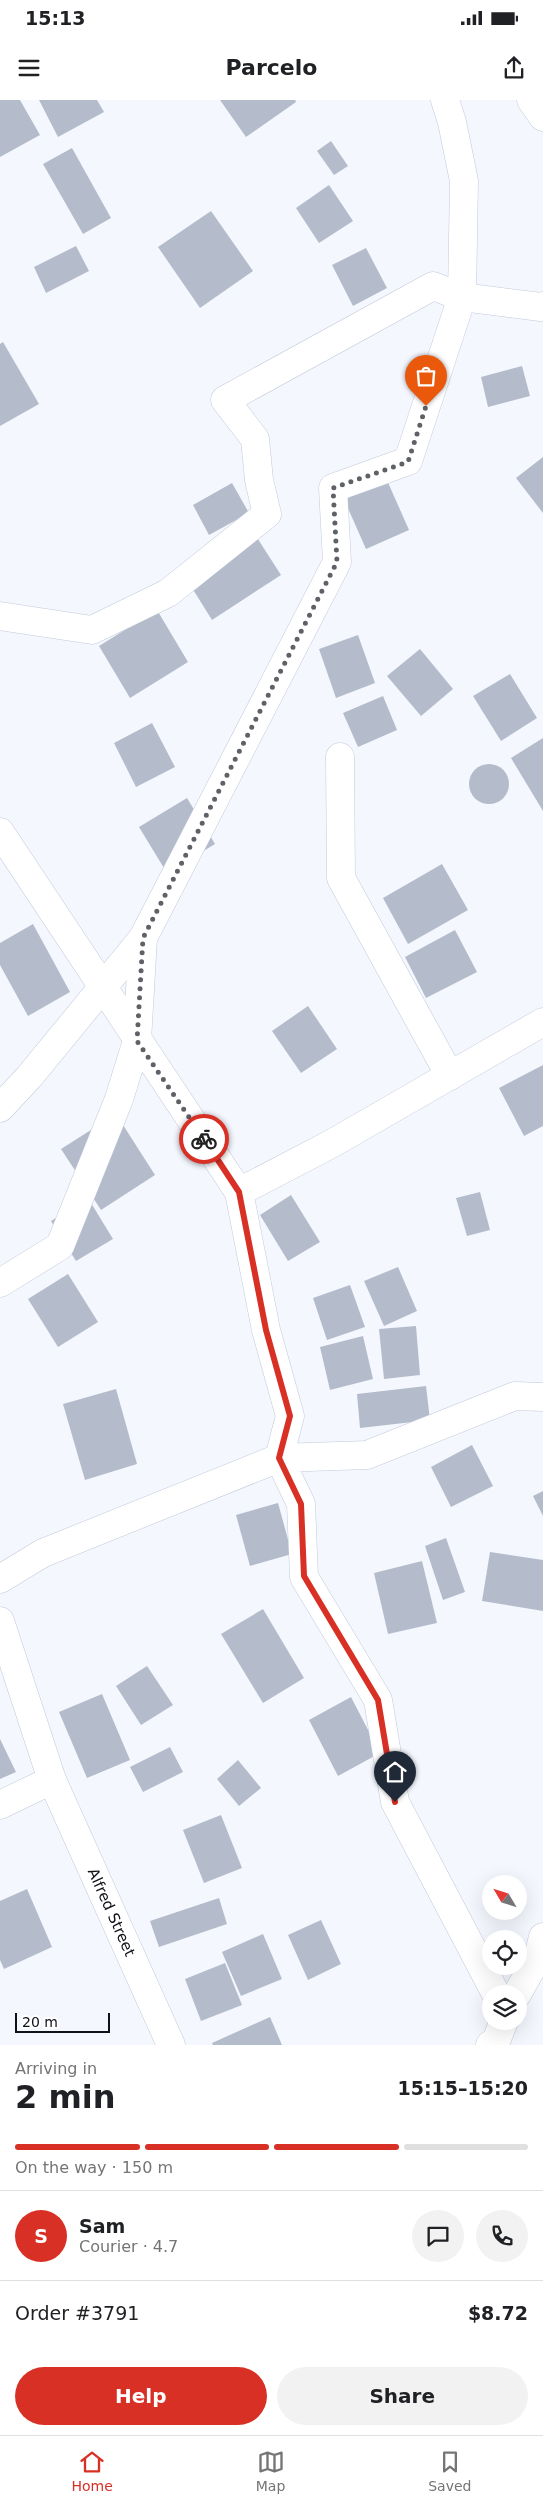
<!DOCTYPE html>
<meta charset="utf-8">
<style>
:root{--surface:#fff;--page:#f2f2f2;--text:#202124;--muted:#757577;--line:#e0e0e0;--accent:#d93025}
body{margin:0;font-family:"DejaVu Sans",sans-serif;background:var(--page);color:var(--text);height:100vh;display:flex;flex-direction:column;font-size:19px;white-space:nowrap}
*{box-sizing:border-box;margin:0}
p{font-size:16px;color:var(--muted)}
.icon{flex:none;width:28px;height:28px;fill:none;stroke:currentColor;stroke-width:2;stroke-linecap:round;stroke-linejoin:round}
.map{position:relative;height:1945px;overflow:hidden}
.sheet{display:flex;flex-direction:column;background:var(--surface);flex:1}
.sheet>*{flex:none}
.needle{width:32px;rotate:308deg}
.controls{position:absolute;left:482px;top:1775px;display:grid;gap:10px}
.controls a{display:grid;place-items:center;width:45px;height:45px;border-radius:50%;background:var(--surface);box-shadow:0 5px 20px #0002;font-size:25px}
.scale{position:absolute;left:15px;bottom:12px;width:95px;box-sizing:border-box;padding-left:5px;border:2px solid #0e1116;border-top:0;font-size:14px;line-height:18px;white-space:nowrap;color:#0e1116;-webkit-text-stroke:4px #fff;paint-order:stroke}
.pin{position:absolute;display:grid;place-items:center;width:42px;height:42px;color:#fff;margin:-51px -21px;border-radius:50% 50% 50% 0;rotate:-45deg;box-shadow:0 0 5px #0007}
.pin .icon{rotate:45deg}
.courier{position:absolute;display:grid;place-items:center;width:50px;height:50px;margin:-25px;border:4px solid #d93025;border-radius:50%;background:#fff;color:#222;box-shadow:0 1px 6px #0007}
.summary em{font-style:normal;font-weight:600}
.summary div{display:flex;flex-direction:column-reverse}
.summary{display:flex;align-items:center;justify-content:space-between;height:85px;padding:0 15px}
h1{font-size:32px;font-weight:600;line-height:38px}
.bar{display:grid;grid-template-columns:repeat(4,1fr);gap:8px 5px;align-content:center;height:60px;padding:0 15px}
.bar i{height:6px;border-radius:4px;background:var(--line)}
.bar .current{background:var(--accent)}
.bar p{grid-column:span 4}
.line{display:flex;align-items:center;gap:12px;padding:0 15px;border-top:1px solid var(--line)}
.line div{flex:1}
.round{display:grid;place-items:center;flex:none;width:52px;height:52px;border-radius:26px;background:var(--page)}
.action{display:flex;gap:10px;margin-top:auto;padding:10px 15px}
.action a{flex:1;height:58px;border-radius:30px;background:var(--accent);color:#fff;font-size:20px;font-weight:600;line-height:58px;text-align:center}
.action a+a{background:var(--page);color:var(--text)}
.status{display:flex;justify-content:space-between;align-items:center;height:35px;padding:0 25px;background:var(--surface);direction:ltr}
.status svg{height:14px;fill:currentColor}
header{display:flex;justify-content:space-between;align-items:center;height:65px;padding:0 15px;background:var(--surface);font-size:22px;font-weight:600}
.dock{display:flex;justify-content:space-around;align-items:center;height:70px;border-top:1px solid var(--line);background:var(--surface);font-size:14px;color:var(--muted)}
.dock a{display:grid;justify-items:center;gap:2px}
.dock .current{color:var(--accent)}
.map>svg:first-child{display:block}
</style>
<div class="status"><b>15:13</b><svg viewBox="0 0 49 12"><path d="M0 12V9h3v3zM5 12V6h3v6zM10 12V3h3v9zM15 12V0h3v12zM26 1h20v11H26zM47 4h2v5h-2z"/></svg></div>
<header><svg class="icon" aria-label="menu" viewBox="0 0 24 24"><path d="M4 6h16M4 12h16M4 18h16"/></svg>Parcelo<svg class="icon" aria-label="share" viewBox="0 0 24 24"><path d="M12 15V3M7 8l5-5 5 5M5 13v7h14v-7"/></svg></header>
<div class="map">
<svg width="543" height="1945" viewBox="0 0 543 1945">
<rect width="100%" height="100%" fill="#f4f7fe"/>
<g fill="#b4bccb">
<path d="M0 0H20L40 35 0 57Z"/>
<path d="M39 0H97L104 12 58 37Z"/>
<path d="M220 0H295L296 2 246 37Z"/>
<path d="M331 41 348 66 334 75 317 51Z"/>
<path d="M72 48 111 118 83 134 43 64Z"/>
<path d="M329 85 353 121 319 143 296 108Z"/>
<path d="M211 111 253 171 200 208 158 147Z"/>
<path d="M76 146 89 171 46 193 34 167Z"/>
<path d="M366 148 387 188 353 206 332 165Z"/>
<path d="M3 242 39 304 0 326V244Z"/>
<path d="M522 266 530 296 488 307 481 277Z"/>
<path d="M543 357V413L516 378Z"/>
<path d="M386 378 409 430 366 449 343 397Z"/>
<path d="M232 383 249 413 209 435 193 405Z"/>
<path d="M247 422 281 475 212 520 179 467Z"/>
<path d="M157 510 188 562 130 598 99 546Z"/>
<path d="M358 535 375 583 336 598 319 549Z"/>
<path d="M420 549 453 589 421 616 387 576Z"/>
<path d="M510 574 537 618 501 641 473 596Z"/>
<path d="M383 596 397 630 358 647 343 613Z"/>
<path d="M152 623 175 667 136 687 114 643Z"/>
<path d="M543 638V711L511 658Z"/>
<circle cx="489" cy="684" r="20"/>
<path d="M187 698 215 744 167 773 139 727Z"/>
<path d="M442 764 468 810 408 844 383 798Z"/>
<path d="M33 824 70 892 28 916 0 865V843Z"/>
<path d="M455 830 477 872 426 898 405 857Z"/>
<path d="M308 906 337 949 301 973 272 931Z"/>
<path d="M543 965V1026L524 1036 499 988Z"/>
<path d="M116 1014 155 1075 101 1110 61 1049Z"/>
<path d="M480 1092 490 1130 467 1136 456 1098Z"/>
<path d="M291 1095 320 1142 288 1161 260 1115Z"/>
<path d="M88 1098 113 1139 76 1161 51 1121Z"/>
<path d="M398 1167 417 1211 384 1226 364 1181Z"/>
<path d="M68 1174 98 1222 58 1247 28 1199Z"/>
<path d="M350 1185 365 1227 327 1240 313 1198Z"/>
<path d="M416 1226 420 1275 384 1279 379 1229Z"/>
<path d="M363 1236 373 1279 330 1290 320 1247Z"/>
<path d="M426 1286 430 1320 360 1328 357 1294Z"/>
<path d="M116 1289 137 1364 85 1380 63 1304Z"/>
<path d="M472 1345 493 1386 451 1407 431 1367Z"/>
<path d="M543 1391V1416L533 1396Z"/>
<path d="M278 1403 292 1454 250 1466 236 1415Z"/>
<path d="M446 1438 465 1492 443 1500 425 1446Z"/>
<path d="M490 1452 543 1460V1511L482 1501Z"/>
<path d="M422 1461 437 1523 388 1534 374 1473Z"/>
<path d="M263 1509 304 1578 263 1603 221 1534Z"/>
<path d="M147 1566 173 1605 141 1625 116 1586Z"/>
<path d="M102 1594 130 1660 87 1678 59 1612Z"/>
<path d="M351 1597 380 1653 338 1676 309 1620Z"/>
<path d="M0 1639 16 1672 0 1679Z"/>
<path d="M170 1647 183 1672 143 1692 130 1667Z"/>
<path d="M238 1660 261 1688 239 1706 217 1679Z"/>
<path d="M221 1715 242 1768 204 1783 183 1730Z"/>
<path d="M27 1789 52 1847 4 1869 0 1860V1801Z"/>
<path d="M219 1798 227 1824 159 1847 150 1821Z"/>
<path d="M321 1820 341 1864 308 1880 288 1835Z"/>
<path d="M263 1834 282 1879 241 1896 222 1852Z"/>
<path d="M225 1863 242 1905 201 1921 185 1879Z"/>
<path d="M270 1917 282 1945H213L212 1943Z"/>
</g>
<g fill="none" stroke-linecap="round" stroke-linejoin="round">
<g stroke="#c2cad9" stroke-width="29">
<g id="minor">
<path d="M531 0 543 17"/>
<path d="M0 516 92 530 168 493 267 414 259 380 255 339 225 300 433 186 462 197 541 207 543 206"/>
<path d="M340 657 341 778 450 976"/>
<path d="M0 732C81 852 159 973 239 1092"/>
<path d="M0 1008 29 977 143 838"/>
<path d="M0 1183 60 1146 119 999 137 941 143 838 337 462 333 388 408 361 462 197 464 81 452 22 445 0"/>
<path d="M0 1479 43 1453 279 1358 290 1316 266 1230 239 1092 331 1044 543 922"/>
<path d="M0 1521 52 1680 0 1705"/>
<path id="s1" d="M52 1680 171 1945"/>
<path d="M496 1894 395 1702 378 1600 304 1477 301 1404 279 1358 367 1355 515 1296 543 1297"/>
<path d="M517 1894 538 1857 543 1837"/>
<path d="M490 1945 496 1941 504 1921"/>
</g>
</g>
<use href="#minor" stroke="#fff" stroke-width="28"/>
</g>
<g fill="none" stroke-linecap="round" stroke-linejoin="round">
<path stroke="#5e6267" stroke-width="5" stroke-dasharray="0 9" d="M204 1039 137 941 143 838 337 462 333 388 408 362 426 306"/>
<path stroke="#d93025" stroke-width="6" d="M204 1039 239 1092 266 1230 290 1316 279 1358 301 1404 304 1476 378 1600 395 1702"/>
</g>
<g text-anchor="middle" stroke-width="4" stroke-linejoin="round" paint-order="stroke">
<g font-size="15" fill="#0e1116" stroke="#fff">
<text dy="5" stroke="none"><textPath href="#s1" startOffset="145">Alfred Street</textPath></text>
</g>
</g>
</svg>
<div class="controls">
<a><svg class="needle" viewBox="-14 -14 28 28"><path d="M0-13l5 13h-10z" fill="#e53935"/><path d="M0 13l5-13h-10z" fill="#757577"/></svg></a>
<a><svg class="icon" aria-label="locate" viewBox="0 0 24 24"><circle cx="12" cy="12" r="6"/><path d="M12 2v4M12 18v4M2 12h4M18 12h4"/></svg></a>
<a><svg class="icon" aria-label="layers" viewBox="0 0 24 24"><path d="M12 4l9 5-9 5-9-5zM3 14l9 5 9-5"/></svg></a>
</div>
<div class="scale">20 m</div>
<div class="pin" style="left:426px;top:306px;background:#ea580c"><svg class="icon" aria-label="bag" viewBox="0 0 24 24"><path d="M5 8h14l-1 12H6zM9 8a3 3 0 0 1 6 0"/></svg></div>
<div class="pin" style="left:395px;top:1702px;background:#1f2937"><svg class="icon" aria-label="home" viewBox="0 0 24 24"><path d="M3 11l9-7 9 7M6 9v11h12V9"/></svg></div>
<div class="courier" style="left:204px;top:1039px"><svg class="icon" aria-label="bike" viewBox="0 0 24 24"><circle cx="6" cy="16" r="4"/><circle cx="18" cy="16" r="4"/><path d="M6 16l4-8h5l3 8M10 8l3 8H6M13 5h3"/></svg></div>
</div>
<section class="sheet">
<div class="summary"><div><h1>2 min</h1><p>Arriving in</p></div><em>15:15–15:20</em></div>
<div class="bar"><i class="current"></i><i class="current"></i><i class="current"></i><i></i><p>On the way · 150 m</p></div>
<div class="line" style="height:90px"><b class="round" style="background:var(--accent);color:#fff">S</b><div><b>Sam</b><p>Courier · 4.7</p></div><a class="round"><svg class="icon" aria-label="chat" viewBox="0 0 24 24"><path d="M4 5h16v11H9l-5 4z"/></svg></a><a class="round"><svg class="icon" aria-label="phone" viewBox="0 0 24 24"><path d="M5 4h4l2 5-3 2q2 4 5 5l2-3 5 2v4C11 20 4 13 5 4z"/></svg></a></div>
<div class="line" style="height:65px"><div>Order #3791</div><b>$8.72</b></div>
<div class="action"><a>Help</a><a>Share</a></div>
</section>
<nav class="dock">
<a class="current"><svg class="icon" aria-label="home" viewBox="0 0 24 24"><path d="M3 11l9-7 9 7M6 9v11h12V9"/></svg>Home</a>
<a><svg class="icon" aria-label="map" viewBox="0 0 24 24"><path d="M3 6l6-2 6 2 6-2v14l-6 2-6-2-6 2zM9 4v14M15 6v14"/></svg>Map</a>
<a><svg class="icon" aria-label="saved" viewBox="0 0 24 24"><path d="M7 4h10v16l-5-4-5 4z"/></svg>Saved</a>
</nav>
